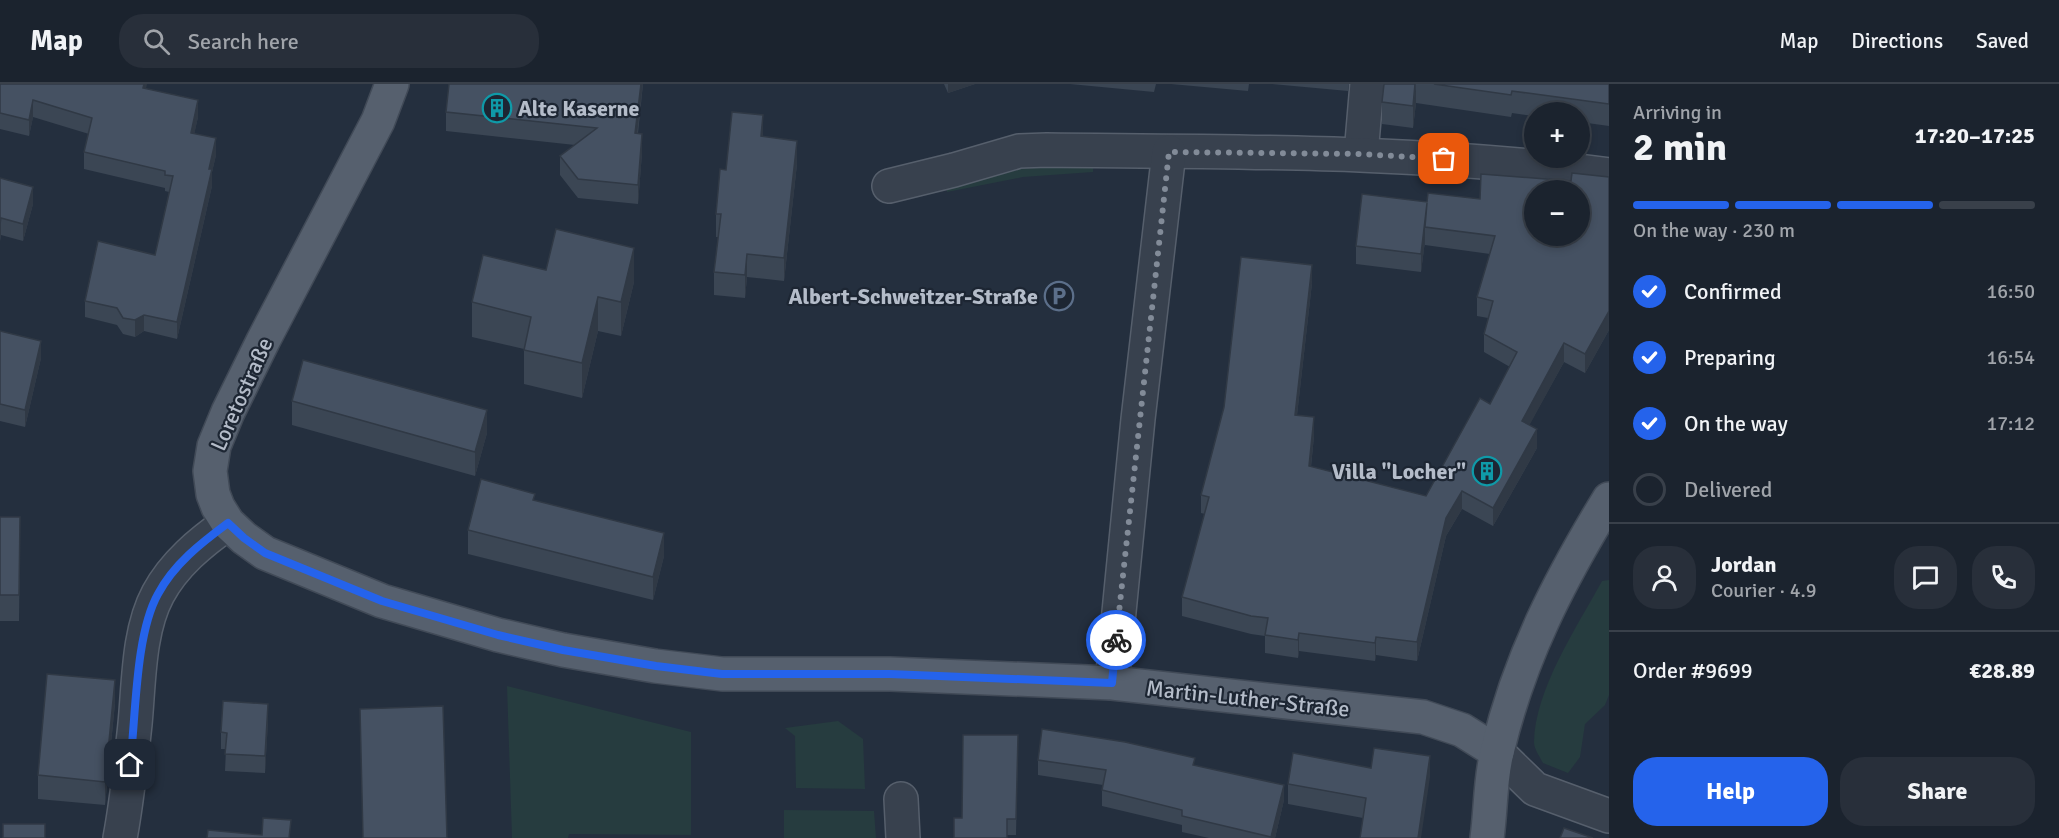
<!DOCTYPE html>
<meta charset="utf-8">
<style>
:root{--surface:#1b232e;--page:#282f3a;--text:#f1f3f6;--muted:#a0a4aa;--line:#39404a;--accent:#2563eb}
body{margin:0;font-family:Signika,sans-serif;background:var(--page);color:var(--text);height:100vh;display:flex;flex-direction:column;font-size:22px;white-space:nowrap}
*{box-sizing:border-box;margin:0}
p{font-size:20px;color:var(--muted)}
.icon{flex:none;width:33px;height:33px;fill:none;stroke:currentColor;stroke-width:2;stroke-linecap:round;stroke-linejoin:round}
.map{position:relative;flex:1;overflow:hidden}
.sheet{display:flex;flex-direction:column;background:var(--surface);width:450px}
.sheet>*{flex:none}
.fabs{position:absolute;left:1524px;top:18px;display:grid;gap:12px}
.fabs a{display:grid;place-items:center;width:66px;height:66px;border-radius:50%;background:var(--surface);box-shadow:0 3px 9px #0003,0 0 0 2px var(--line);font-size:30px}
.pin{position:absolute;display:grid;place-items:center;width:51px;height:51px;color:#fff;margin:-26px;border-radius:12px;box-shadow:0 3px 9px #0006}
.courier{position:absolute;display:grid;place-items:center;width:60px;height:60px;margin:-30px;border:4px solid #2563eb;border-radius:50%;background:#fff;color:#222;box-shadow:0 2px 8px #0007}
.summary em{font-style:normal;font-weight:700}
.summary div{display:flex;flex-direction:column-reverse}
.summary{display:flex;align-items:center;justify-content:space-between;height:102px;padding:0 24px}
h1{font-size:39px;font-weight:700;line-height:45px}
.bar{display:grid;grid-template-columns:repeat(4,1fr);gap:9px 6px;align-content:center;height:72px;padding:0 24px}
.bar i{height:8px;border-radius:4px;background:var(--line)}
.bar .selected{background:var(--accent)}
.bar p{grid-column:span 4}
.line{display:flex;align-items:center;gap:15px;padding:0 24px;border-top:2px solid var(--line)}
.line div{flex:1}
.round{display:grid;place-items:center;flex:none;width:63px;height:63px;border-radius:24px;background:var(--page)}
ol{padding:0 24px;list-style:none}
li{display:flex;align-items:center;gap:18px;height:66px}
li p{margin-inline-start:auto}
li .icon{padding:6px;border-radius:50%;background:var(--accent);color:#fff;stroke-width:4}
li:last-child{color:var(--muted)}
li i{width:33px;height:33px;border:3px solid var(--line);border-radius:50%}
.action{display:flex;gap:12px;margin-top:auto;padding:12px 24px}
.action a{flex:1;height:69px;border-radius:24px;background:var(--accent);color:#fff;font-size:24px;font-weight:700;line-height:69px;text-align:center}
.action a+a{background:var(--page);color:var(--text)}
header{display:flex;align-items:center;gap:36px;box-sizing:border-box;height:84px;padding:0 30px;background:var(--surface);border-bottom:2px solid var(--line)}
header strong{font-size:28px}
nav{display:flex;gap:33px;margin-inline-start:auto;font-size:21px}
.search{width:420px;height:54px;background:var(--page);display:flex;align-items:center;gap:15px;box-sizing:border-box;padding:0 21px;border-radius:24px;color:var(--muted);font-size:22px}
main{display:flex;flex:1;min-height:0}
.map>svg:first-child{display:block}
</style>
<header>
<strong>Map</strong>
<div class="search"><svg class="icon" aria-label="search" viewBox="0 0 24 24"><circle cx="10" cy="10" r="6"/><path d="M15 15l6 6"/></svg>Search here</div>
<nav><a>Map</a><a>Directions</a><a>Saved</a></nav>
</header>
<main>
<div class="map">
<svg width="1609" height="754" viewBox="0 0 1609 754">
<rect width="100%" height="100%" fill="#242f3e"/>
<g fill="#263c3f">
<path d="M1093 79V88L1023 93 947 108V104L1020 85Z"/>
<path d="M1609 496V611L1605 621 1585 640 1580 673 1568 689 1543 679C1540 673 1534 665 1534 658 1535 605 1577 543 1602 497Z"/>
<path d="M507 602 691 648V751L569 750 568 754H512Z"/>
<path d="M838 637 863 655 865 705 796 704 795 652 785 644Z"/>
<path d="M784 726 874 727 876 754H784Z"/>
</g>
<g fill="none" stroke-linecap="round" stroke-linejoin="round">
<g stroke="#565f6c" stroke-width="36">
<g id="minor">
<path d="M1361 70 1367 0"/>
<path d="M889 102 954 86 1019 67 1047 66C1235 68 1423 66 1609 91"/>
<path d="M1112 599 1138 335 1169 68"/>
<path d="M1497 668 1535 705 1609 732"/>
<path d="M901 715 903 754"/>
<path d="M120 754C127 717 131 678 135 640 139 599 138 547 158 510 174 480 201 458 228 439"/>
</g>
</g>
<g stroke="#414a57" stroke-width="36">
<g id="major">
<path d="M392 0 378 37 263 257 228 328 214 362 210 387 213 410 218 423 228 439 244 454 265 469 382 517 498 551 563 566 655 582 722 590H890L1112 599 1423 633 1462 646 1497 668"/>
<path d="M1487 754C1491 725 1490 696 1497 668 1519 574 1559 497 1609 415"/>
</g>
</g>
<use href="#minor" stroke="#38414e" stroke-width="33"/>
<use href="#major" stroke="#56606e" stroke-width="33"/>
</g>
<g fill="#3b4654">
<path d="M0 0 146 5 198 33 194 50 216 71 212 88V102L177 255 144 247 135 253 123 250 117 241 85 233V217L155 171 169 108 165 107V104L84 85V68L89 50 33 33 29 52 0 45Z"/>
<path d="M643 0 638 49 642 69 638 120 578 114 560 91V72L575 61 446 47V28Z"/>
<path d="M944 0H975L948 9Z"/>
<path d="M1070 0H1156L1154 8Z"/>
<path d="M1171 0H1249L1248 7Z"/>
<path d="M1272 0H1349L1348 7Z"/>
<path d="M1384 0H1609V42L1580 38V28H1534V32L1512 29 1511 33 1416 19 1413 44 1382 40V18Z"/>
<path d="M763 53 797 80 784 197 747 193 745 214 714 211V188L718 153H716V130L726 86Z"/>
<path d="M1609 93V246L1585 289 1564 278 1529 341 1537 364 1493 442 1462 425 1446 452 1417 577 1376 571 1375 577 1299 567 1298 574 1265 569V552L1251 550 1182 532V513L1205 430 1201 429V411L1312 199 1297 331 1314 352 1311 383 1426 412 1490 320 1510 283 1484 268V250L1488 234 1477 232V213L1490 170 1425 161V157L1421 188 1356 180V162L1427 118 1480 115 1571 97Z"/>
<path d="M0 94 33 120 23 157 1 151 0 157Z"/>
<path d="M546 186 634 198 621 252 598 247 582 314 524 300V265L472 253V218Z"/>
<path d="M0 247 41 274 25 343 0 337Z"/>
<path d="M292 317 487 349 475 392 292 341Z"/>
<path d="M0 433 20 459 19 537H0Z"/>
<path d="M468 446 664 472 653 516 468 470Z"/>
<path d="M115 619 105 721 38 715V691Z"/>
<path d="M268 637 265 689 225 687 226 665H221V648Z"/>
<path d="M1018 651 1016 751H1007L962 734Z"/>
<path d="M1038 676 1195 681 1284 716 1275 754H1209L1182 748V741L1102 722V706L1103 701 1038 691Z"/>
<path d="M1371 684 1430 693 1363 734 1288 720V700Z"/>
</g>
<g fill="#303945">
<path d="M144 0H147L143 21V4Z"/>
<path d="M641 0H643L635 68V49Z"/>
<path d="M948 0H975L948 9Z"/>
<path d="M1416 0V19L1413 44V22Z"/>
<path d="M33 16V33L29 52V36Z"/>
<path d="M198 16V33L191 65V49Z"/>
<path d="M763 31V55L761 52Z"/>
<path d="M642 50V69L638 120V101Z"/>
<path d="M216 54V71L212 88V102L177 255V238Z"/>
<path d="M797 57V80L784 197V174Z"/>
<path d="M33 103V120L23 157V140Z"/>
<path d="M1427 119 1425 143V157L1421 188V170Z"/>
<path d="M1 134V151L0 157V140Z"/>
<path d="M634 164V198L621 252V218Z"/>
<path d="M747 170V193L745 214V191Z"/>
<path d="M1312 181V199L1295 349V331Z"/>
<path d="M598 213V247L582 314V279Z"/>
<path d="M1609 227V246L1585 289V270Z"/>
<path d="M144 231V247L135 253V236Z"/>
<path d="M41 257V274L25 343V326Z"/>
<path d="M1564 259V278L1522 355V337Z"/>
<path d="M487 326V349L475 392V368Z"/>
<path d="M1314 333V352L1309 401V382Z"/>
<path d="M1537 345V364L1493 442V424Z"/>
<path d="M1462 407V425L1446 452 1417 577V558L1446 434Z"/>
<path d="M664 449V472L653 516V493Z"/>
<path d="M1299 549V567L1298 574V556Z"/>
<path d="M1376 553V571L1375 577V559Z"/>
<path d="M115 596V619L105 721V698Z"/>
<path d="M268 620V637L265 689V672Z"/>
<path d="M1430 672V693L1421 754H1418Z"/>
<path d="M1284 701V716L1275 754H1271Z"/>
</g>
<g fill="#455162" stroke="#303945" stroke-width="1.5" fill-rule="evenodd">
<path d="M0 0H144L143 4 198 16 191 49 216 54 209 85H212L177 238 144 231 135 236 123 234 117 224 85 217 98 157 155 171 173 92 165 91V87L84 68 92 34 33 16 29 36 0 29Z"/>
<path d="M449 0H641L635 49 642 50 638 101 578 95 560 72 597 44 446 28Z"/>
<path d="M1384 0H1415L1413 22 1382 18Z"/>
<path d="M1434 0H1609V20L1512 7 1511 11Z"/>
<path d="M732 28 763 31 761 52 797 57 784 174 747 170 745 191 714 188 721 130H716L720 85 726 86Z"/>
<path d="M1572 89 1609 93V227L1585 270 1564 259 1522 337 1537 345 1493 424 1462 407 1446 434 1417 558 1376 553 1375 559 1299 549 1298 556 1265 551 1268 534 1251 532 1182 513 1209 413 1201 411 1224 323 1241 173 1312 181 1295 331 1314 333 1309 382 1426 412 1480 314 1490 320 1517 268 1484 250 1493 217 1477 213 1495 152 1425 143 1427 119 1421 170 1356 162 1362 110 1427 118 1428 109 1480 115 1481 90 1571 97ZM1534 106H1580V152H1534Z"/>
<path d="M0 94 33 103 23 140 1 134 0 140Z"/>
<path d="M556 145 634 164 621 218 598 213 582 279 524 266 531 233 472 218 483 171 546 186Z"/>
<path d="M0 247 41 257 25 326 0 320Z"/>
<path d="M303 276 487 326 475 368 292 317Z"/>
<path d="M481 395 535 410 533 416 664 449 653 493 468 446Z"/>
<path d="M0 433H20L19 511H0Z"/>
<path d="M47 590 115 596 105 698 38 691Z"/>
<path d="M223 617 268 620 265 672 225 670 227 649 221 648Z"/>
<path d="M443 622 447 754H363L360 625Z"/>
<path d="M1042 645 1125 658 1195 674 1193 681 1284 701 1271 753 1182 732V726L1102 706 1106 686 1038 676Z"/>
<path d="M963 651H1018L1016 735H1007V754H954V734H962Z"/>
<path d="M1374 664 1430 672 1418 754H1360L1366 714 1288 700 1293 669 1371 684Z"/>
<path d="M263 734 291 736 289 754H207L208 746 262 751Z"/>
<rect x="3" y="740" width="42" height="14"/>
<path d="M1564 744 1593 754H1560Z"/>
</g>
<g fill="none" stroke-linecap="round" stroke-linejoin="round">
<path stroke="#828b98" stroke-width="6" stroke-dasharray="0 10.8" d="M1116 556 1169 68 1361 70 1444 75"/>
<path stroke="#2563eb" stroke-width="8" d="M130 681C136 633 135 551 158 510 174 480 201 459 228 439L244 454 265 469 382 517 498 551 563 566 656 582 722 590H890L1112 599 1116 556"/>
</g>
<defs>
<g id="building-ring" transform="scale(1.5)"><circle r="9.5" fill="#1d2633" stroke="#0f9aa8" stroke-width="1.5"/><path d="M-4-6H4V6H1V3H-1V6H-4ZM-2.5-4.3h1.7v1.8h-1.7ZM.8-4.3h1.7v1.8H.8ZM-2.5-1h1.7V.8h-1.7ZM.8-1h1.7V.8H.8Z" fill="#0f9aa8"/></g>
<g id="parking-ring" transform="scale(1.5)"><circle r="9.5" fill="#1d2633" stroke="#5c6f8a" stroke-width="1.5"/><path d="M-3.5-5.5H1a3.5 3.5 0 0 1 0 7H-1V5.5H-3.5ZM-1-3.4V-.6H.8a1.4 1.4 0 0 0 0-2.8Z" fill="#5c6f8a"/></g>
</defs>
<g fill-rule="evenodd">
<use href="#building-ring" x="497" y="24"/>
<use href="#parking-ring" x="1059" y="212"/>
<use href="#building-ring" x="1487" y="387"/>
</g>
<g text-anchor="middle" stroke-width="4.5" stroke-linejoin="round" paint-order="stroke">
<g font-size="22" font-weight="bold" fill="#b4bcc9" stroke="#1d2633" text-anchor="end">
<text x="518" y="32" text-anchor="start">Alte Kaserne</text>
<text x="1038" y="220">Albert-Schweitzer-Straße</text>
<text x="1466" y="395">Villa "Locher"</text>
</g>
<g font-size="22" fill="#b4bcc9" stroke="#1d2633">
<text transform="translate(241 310) rotate(-66)" y="8">Loretostraße</text>
<text transform="translate(1248 614) rotate(6)" y="8">Martin-Luther-Straße</text>
</g>
</g>
</svg>
<div class="fabs">
<a>+</a>
<a>−</a>
</div>
<div class="pin" style="left:1444px;top:75px;background:#ea580c"><svg class="icon" aria-label="bag" viewBox="0 0 24 24"><path d="M5 8h14l-1 12H6zM9 8a3 3 0 0 1 6 0"/></svg></div>
<div class="pin" style="left:130px;top:681px;background:#1f2937"><svg class="icon" aria-label="home" viewBox="0 0 24 24"><path d="M3 11l9-7 9 7M6 9v11h12V9"/></svg></div>
<div class="courier" style="left:1116px;top:556px"><svg class="icon" aria-label="bike" viewBox="0 0 24 24"><circle cx="6" cy="16" r="4"/><circle cx="18" cy="16" r="4"/><path d="M6 16l4-8h5l3 8M10 8l3 8H6M13 5h3"/></svg></div>
</div>
<section class="sheet">
<div class="summary"><div><h1>2 min</h1><p>Arriving in</p></div><em>17:20–17:25</em></div>
<div class="bar"><i class="selected"></i><i class="selected"></i><i class="selected"></i><i></i><p>On the way · 230 m</p></div>
<ol>
<li><svg class="icon" aria-label="check" viewBox="0 0 24 24"><path d="M5 12l5 5 9-10"/></svg>Confirmed<p>16:50</p></li>
<li><svg class="icon" aria-label="check" viewBox="0 0 24 24"><path d="M5 12l5 5 9-10"/></svg>Preparing<p>16:54</p></li>
<li><svg class="icon" aria-label="check" viewBox="0 0 24 24"><path d="M5 12l5 5 9-10"/></svg>On the way<p>17:12</p></li>
<li><i></i>Delivered</li>
</ol>
<div class="line" style="height:108px"><a class="round"><svg class="icon" aria-label="person" viewBox="0 0 24 24"><circle cx="12" cy="8" r="4"/><path d="M4 21q1-7 8-7t8 7"/></svg></a><div><b>Jordan</b><p>Courier · 4.9</p></div><a class="round"><svg class="icon" aria-label="chat" viewBox="0 0 24 24"><path d="M4 5h16v11H9l-5 4z"/></svg></a><a class="round"><svg class="icon" aria-label="phone" viewBox="0 0 24 24"><path d="M5 4h4l2 5-3 2q2 4 5 5l2-3 5 2v4C11 20 4 13 5 4z"/></svg></a></div>
<div class="line" style="height:78px"><div>Order #9699</div><b>€28.89</b></div>
<div class="action"><a>Help</a><a>Share</a></div>
</section>
</main>
